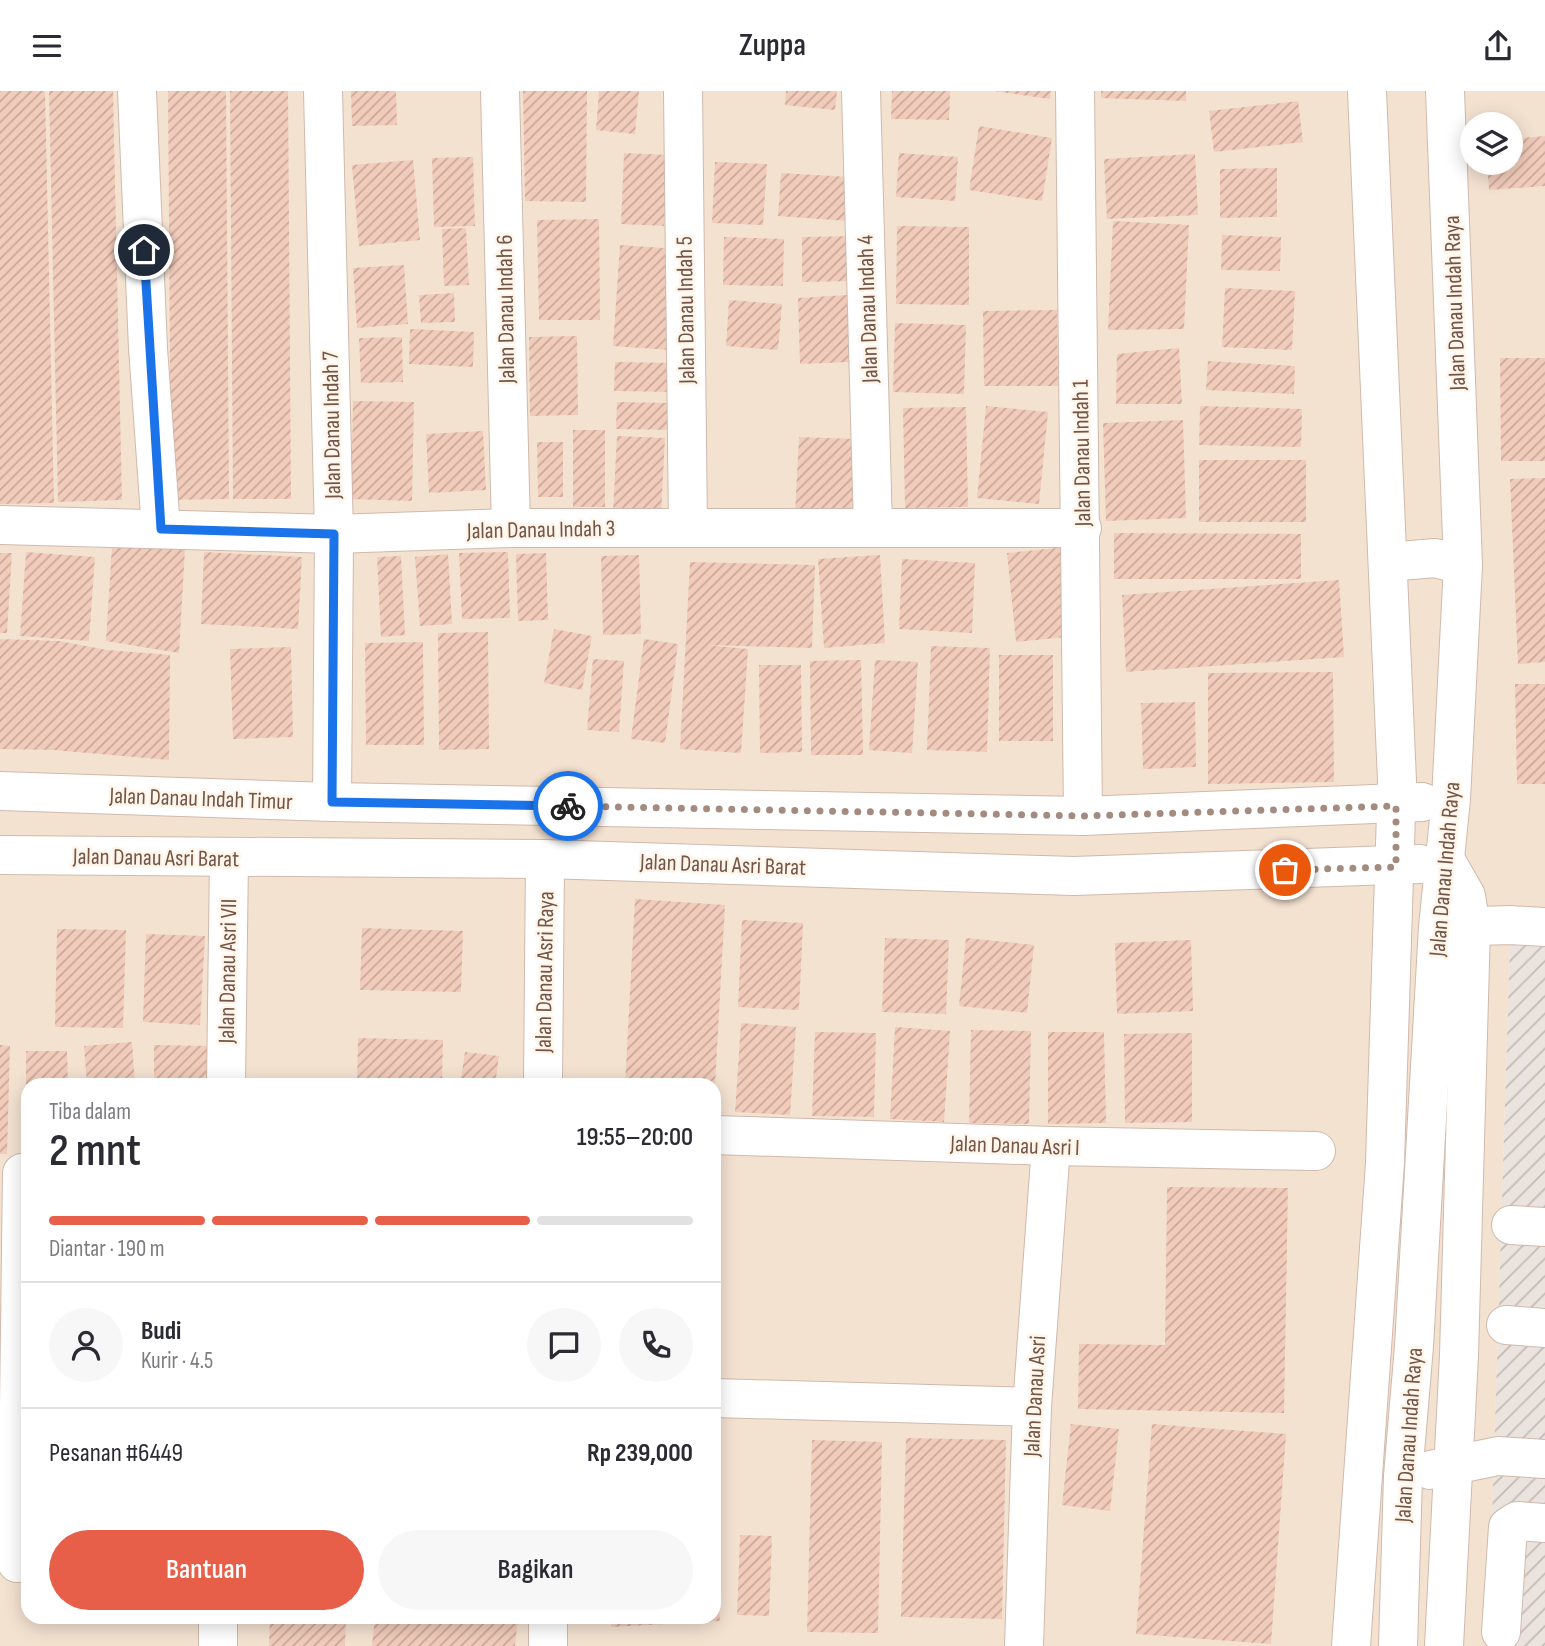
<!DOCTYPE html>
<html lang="id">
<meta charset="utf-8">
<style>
:root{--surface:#fff;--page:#f7f7f7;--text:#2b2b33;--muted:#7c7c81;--line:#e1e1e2;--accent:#e75f48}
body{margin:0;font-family:"Sofia Sans Condensed",sans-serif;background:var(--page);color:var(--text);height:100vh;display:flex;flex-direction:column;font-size:26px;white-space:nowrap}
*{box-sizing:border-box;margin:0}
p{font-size:23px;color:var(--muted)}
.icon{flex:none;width:38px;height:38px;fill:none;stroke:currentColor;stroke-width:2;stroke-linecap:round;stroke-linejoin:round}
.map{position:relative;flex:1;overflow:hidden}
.drawer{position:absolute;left:21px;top:987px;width:700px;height:546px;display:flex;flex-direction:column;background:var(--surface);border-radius:21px;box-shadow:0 4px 18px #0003}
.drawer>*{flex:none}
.fabs{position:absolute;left:1460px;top:21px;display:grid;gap:14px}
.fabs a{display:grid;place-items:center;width:63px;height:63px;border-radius:50%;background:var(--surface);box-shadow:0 4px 18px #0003;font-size:35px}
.pin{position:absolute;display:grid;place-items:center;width:60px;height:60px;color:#fff;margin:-30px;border:4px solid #fff;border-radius:50%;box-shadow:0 2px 7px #0007}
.courier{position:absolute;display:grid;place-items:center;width:70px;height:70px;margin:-35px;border:5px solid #1a73e8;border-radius:50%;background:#fff;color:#222;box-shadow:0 2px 9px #0007}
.summary em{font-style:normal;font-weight:600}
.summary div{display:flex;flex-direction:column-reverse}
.summary{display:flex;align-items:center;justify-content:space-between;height:119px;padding:0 28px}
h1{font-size:46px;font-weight:600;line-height:52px}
.bar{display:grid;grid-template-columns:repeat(4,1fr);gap:10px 7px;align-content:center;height:84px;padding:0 28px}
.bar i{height:9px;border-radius:5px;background:var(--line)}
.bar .current{background:var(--accent)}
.bar p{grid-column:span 4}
.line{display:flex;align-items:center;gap:18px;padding:0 28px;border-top:2px solid var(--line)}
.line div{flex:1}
.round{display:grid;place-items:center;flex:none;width:74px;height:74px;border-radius:37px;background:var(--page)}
.action{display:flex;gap:14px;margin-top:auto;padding:14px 28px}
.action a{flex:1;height:80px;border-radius:42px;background:var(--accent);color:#fff;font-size:28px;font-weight:600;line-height:80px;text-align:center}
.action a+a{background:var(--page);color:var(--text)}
header{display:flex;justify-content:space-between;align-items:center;height:91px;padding:0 28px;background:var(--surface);font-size:32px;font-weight:600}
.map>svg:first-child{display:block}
</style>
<header><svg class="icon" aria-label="menu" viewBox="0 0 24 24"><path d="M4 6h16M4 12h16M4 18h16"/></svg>Zuppa<svg class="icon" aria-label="share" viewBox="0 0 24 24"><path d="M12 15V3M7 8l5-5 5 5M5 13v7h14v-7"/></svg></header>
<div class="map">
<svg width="1545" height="1555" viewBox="0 0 1545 1555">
<defs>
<pattern id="industrial-furrows" width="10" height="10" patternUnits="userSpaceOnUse" patternTransform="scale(1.75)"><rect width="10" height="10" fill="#ebe3de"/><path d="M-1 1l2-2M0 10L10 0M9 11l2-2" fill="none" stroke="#c3bbb6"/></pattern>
<pattern id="building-hatch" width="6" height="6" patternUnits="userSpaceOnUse" patternTransform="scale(1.75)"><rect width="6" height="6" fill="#f2ccbb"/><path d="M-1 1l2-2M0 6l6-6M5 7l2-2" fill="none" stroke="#c9a89a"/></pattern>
</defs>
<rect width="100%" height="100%" fill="#fcf0e3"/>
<path fill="#f4e2d1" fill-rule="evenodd" d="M0 0H1545V818L1511 819 1488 1555H0ZM1472 33H1510V72H1472ZM28 994H714V1526H28Z"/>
<path fill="url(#industrial-furrows)" d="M1545 818V1555H1488L1511 819Z"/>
<g fill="url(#building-hatch)">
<path d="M0 0H45L54 412 0 413Z"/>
<path d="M49 0H113L122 409 58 411Z"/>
<path d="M168 0H226L229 408 171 409Z"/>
<path d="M230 0H288L291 408H233Z"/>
<path d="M351 0H396L397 34 352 35Z"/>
<path d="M523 0H587L586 111 525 110Z"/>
<path d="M599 0H639L635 43 596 39Z"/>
<path d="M786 0H837L835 19 785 14Z"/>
<path d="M892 0H950L949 29 891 28Z"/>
<path d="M994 0H1051L1050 8Z"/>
<path d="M1101 0H1186V10L1101 7Z"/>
<path d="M1298 10 1303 51 1214 61 1209 20Z"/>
<path d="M979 35 1052 47 1042 110 969 99Z"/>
<path d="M1545 45V95L1489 99 1487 72H1510V48Z"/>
<path d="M624 62 668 64 664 135 621 133Z"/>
<path d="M899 62 958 66 955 110 896 106Z"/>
<path d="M1195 63 1198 124 1107 128 1104 68Z"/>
<path d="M473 66 475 135 434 136 432 67Z"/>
<path d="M413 69 420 149 359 155 352 74Z"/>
<path d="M715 71 767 73 763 134 712 132Z"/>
<path d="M1277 77V126L1220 127V78Z"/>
<path d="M781 82 850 86 847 130 778 125Z"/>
<path d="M599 128 600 229H539L537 129Z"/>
<path d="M1113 130 1189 134 1184 238 1108 239Z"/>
<path d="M897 135 969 136V214L896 213Z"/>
<path d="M466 137 469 194 444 195 442 138Z"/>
<path d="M1222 144 1281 146 1280 180 1221 179Z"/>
<path d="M857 145 858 190 802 191V146Z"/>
<path d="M724 146 784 148 783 195 723 194Z"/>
<path d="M620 154 678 158 670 259 613 255Z"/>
<path d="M404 174 408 233 357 237 353 177Z"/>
<path d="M1225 197 1295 200 1292 259 1222 256Z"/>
<path d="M454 202 455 231 421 232 419 204Z"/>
<path d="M847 204 850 271 800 273 798 207Z"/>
<path d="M729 209 782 213 778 259 726 255Z"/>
<path d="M1057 219 1058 295H984L983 220Z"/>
<path d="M895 232 966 234 964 303 893 301Z"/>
<path d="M410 238 474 241 473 276 409 273Z"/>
<path d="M577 245 578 324 530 325 529 246Z"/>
<path d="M402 246 403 291 361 292 359 247Z"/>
<path d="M1179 257 1182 313H1116L1117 263Z"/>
<path d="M1500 267H1545V370H1501Z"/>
<path d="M1208 270 1295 275 1294 303 1206 299Z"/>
<path d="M615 271 675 272 674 301 614 300Z"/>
<path d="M353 310 414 311 412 410 351 408Z"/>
<path d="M617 311 672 312V339L616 338Z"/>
<path d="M986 315 1048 321 1039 413 977 407Z"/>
<path d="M1200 315 1302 318 1301 356 1199 354Z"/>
<path d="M966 316 968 416 905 417 903 317Z"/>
<path d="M1183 329 1186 427 1106 430 1103 332Z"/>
<rect x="573" y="339" width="32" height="77"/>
<path d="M483 340 486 399 429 402 426 343Z"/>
<path d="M617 345 665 347 661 424 613 422Z"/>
<path d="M799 346 856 348 853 425 795 423Z"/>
<path d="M537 351H563V406H538Z"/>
<rect x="1199" y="369" width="107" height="62"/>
<path d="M1545 387V571L1518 573 1510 388Z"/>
<path d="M1114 442 1301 443V488H1114Z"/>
<path d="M112 455 185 458 179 562 106 550Z"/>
<path d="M1067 456 1076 545 1016 551 1007 462Z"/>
<path d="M26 461 95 466 89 550 20 545Z"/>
<path d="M204 461 302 466 298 538 201 533Z"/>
<path d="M508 461 510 527 462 528 459 462Z"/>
<path d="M0 462H12L7 542H0Z"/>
<path d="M546 462 548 529 518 530 516 463Z"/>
<path d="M448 463 452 533 420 535 415 466Z"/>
<path d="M639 464 641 543 603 544 601 465Z"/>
<path d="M880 464 885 552 824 557 818 468Z"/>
<path d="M401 465 405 544 381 546 377 466Z"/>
<path d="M902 468 975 472 972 542 899 538Z"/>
<path d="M690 471 815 474 812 557 707 554 748 558 741 662 680 658Z"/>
<path d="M1339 489 1344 566 1126 581 1122 504Z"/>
<path d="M554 538 592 545 582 599 544 592Z"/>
<path d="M488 541 489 658 439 659 438 542Z"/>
<path d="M0 548 59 550 107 559 170 564 169 669 53 659 0 658Z"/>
<path d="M644 548 678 553 665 652 631 648Z"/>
<path d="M423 551 424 654H366L365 552Z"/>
<path d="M931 555 990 557 987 661 927 659Z"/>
<path d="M291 556 293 646 233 648 230 558Z"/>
<rect x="999" y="564" width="54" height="86"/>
<path d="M593 568 624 570 619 641 587 639Z"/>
<path d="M861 569 863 664H811L810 570Z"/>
<path d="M875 569 918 571 912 662 869 659Z"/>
<path d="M759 574H801L802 661 760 662Z"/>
<path d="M1333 581 1334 691 1208 693V582Z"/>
<path d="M1515 593H1545V693H1517Z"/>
<path d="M1195 611 1196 676 1143 678 1141 612Z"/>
<path d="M635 808 725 814 715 994H625Z"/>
<path d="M742 829 803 832 799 919 738 916Z"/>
<path d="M362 837 463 840 461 901 360 899Z"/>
<path d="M57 838 126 839 123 937 55 936Z"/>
<path d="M146 843 205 845 200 934 143 931Z"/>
<path d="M885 847 949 849 946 923 882 921Z"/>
<path d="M966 847 1034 854 1027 922 959 915Z"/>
<path d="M1191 849 1193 920 1117 923 1115 852Z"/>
<path d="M741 932 796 936 790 1024 735 1021Z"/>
<path d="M895 936 950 940 944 1031 890 1028Z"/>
<path d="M971 939 1031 940 1029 1033 969 1032Z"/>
<path d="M815 941 876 942 874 1026 812 1025Z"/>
<path d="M1048 941H1104L1106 1032 1048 1033Z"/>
<path d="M1192 942V1031L1125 1032 1124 943Z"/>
<path d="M358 947 443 949 442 994H357Z"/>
<path d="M132 951 135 994H87L84 955Z"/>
<path d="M0 954 10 955 7 1063H0Z"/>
<path d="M154 954 211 955 210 994H154Z"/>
<path d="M26 960H67L68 994H26Z"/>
<path d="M465 961 499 965 495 994H460Z"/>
<path d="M1167 1096 1288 1097 1284 1322 1078 1318 1079 1253 1165 1254Z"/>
<path d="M1071 1333 1119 1338 1110 1420 1062 1414Z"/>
<path d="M1152 1333 1286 1343 1271 1553 1136 1543Z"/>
<path d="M906 1347 1006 1349 1002 1528 901 1526Z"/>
<path d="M812 1349 882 1351 878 1542 807 1541Z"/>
<path d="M740 1444 772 1445 769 1525 737 1524Z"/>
<path d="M714 1457 720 1530 611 1536V1526H714Z"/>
<path d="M270 1526H346L345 1555H269Z"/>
<path d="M375 1526H518L515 1555H372Z"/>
</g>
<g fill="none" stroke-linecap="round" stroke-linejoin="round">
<g stroke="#d0b9ad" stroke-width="40">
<g id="minor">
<path d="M137 0 148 257 161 438"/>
<path d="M323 0 334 443 332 711"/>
<path d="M500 0 511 437"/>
<path d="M683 0 688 437"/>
<path d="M861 0 873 437"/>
<path d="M1075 0 1083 725"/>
<path d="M0 434 334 443 511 437H1082"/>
<path d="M1388 471 1435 467 1463 474"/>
<path d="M0 700 332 711 1083 725 1422 711"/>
<path d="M0 764 545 768 1074 785 1420 773"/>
<path d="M1446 836 1510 834 1545 836"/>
<path d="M226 994 229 767"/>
<path d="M543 994 545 768"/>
<path d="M714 1044 1051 1055 1316 1060"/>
<path d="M1511 1134 1545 1136"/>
<path d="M1506 1234 1545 1237"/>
<path d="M714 1307 1032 1316"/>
<path d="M1430 1379 1498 1365 1545 1368"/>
<path d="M17 1472 22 1082"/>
<path d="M218 1526V1555"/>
<path d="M548 1526V1555"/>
<path d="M1501 1541 1508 1436 1517 1430 1545 1432"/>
<path d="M1024 1555 1032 1316 1051 1055"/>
<path d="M1351 1555 1385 1072 1397 690 1367 0"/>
<path d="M1398 1555 1403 1385 1414 1255 1438 836 1451 708 1463 474 1445 0"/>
<path d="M1444 1555 1459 1264 1471 836 1466 805 1446 770"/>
</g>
</g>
<use href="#minor" stroke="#fff" stroke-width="38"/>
</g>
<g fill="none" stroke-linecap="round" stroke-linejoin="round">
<path stroke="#a48b7f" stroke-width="7" stroke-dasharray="0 12.6" d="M568 715 1083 725 1396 715V776L1285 779"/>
<path stroke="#1a73e8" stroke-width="9" d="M144 159 161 438 334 443 332 711 568 715"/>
</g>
<g text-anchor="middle" stroke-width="5" stroke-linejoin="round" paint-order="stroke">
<g font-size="23" fill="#745549" stroke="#fff5e9">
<text transform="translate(1454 212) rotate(-92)" y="8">Jalan Danau Indah Raya</text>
<text transform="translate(505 218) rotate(-91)" y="8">Jalan Danau Indah 6</text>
<text transform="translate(867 218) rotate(-92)" y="8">Jalan Danau Indah 4</text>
<text transform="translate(685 219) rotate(-91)" y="8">Jalan Danau Indah 5</text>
<text transform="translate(331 334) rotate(-91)" y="8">Jalan Danau Indah 7</text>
<text transform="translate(1081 362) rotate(-91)" y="8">Jalan Danau Indah 1</text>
<text transform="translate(541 438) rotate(-1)" y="8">Jalan Danau Indah 3</text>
<text transform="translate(201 707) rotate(2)" y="8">Jalan Danau Indah Timur</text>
<text transform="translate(156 766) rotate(1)" y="8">Jalan Danau Asri Barat</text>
<text transform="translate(723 773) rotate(2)" y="8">Jalan Danau Asri Barat</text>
<text transform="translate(1444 778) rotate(-85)" y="8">Jalan Danau Indah Raya</text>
<text transform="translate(227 880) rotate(-89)" y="8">Jalan Danau Asri VII</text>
<text transform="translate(544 881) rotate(-89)" y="8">Jalan Danau Asri Raya</text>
<text transform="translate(1015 1054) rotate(2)" y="8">Jalan Danau Asri I</text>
<text transform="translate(1034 1305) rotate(-87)" y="8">Jalan Danau Asri</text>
<text transform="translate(1408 1344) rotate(-86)" y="8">Jalan Danau Indah Raya</text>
</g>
</g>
</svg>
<div class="fabs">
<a><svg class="icon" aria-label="layers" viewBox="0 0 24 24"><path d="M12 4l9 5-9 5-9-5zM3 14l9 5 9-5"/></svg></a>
</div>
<div class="pin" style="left:1285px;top:779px;background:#ea580c"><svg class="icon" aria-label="bag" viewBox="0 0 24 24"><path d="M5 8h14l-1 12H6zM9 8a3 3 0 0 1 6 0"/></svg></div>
<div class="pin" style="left:144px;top:159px;background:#1f2937"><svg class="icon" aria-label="home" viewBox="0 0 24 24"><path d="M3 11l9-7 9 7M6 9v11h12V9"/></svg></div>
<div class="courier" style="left:568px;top:715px"><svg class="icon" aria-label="bike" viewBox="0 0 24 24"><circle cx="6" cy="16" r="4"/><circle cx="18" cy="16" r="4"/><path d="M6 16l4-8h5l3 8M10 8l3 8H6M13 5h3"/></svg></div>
<section class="drawer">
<div class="summary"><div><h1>2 mnt</h1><p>Tiba dalam</p></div><em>19:55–20:00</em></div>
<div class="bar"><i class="current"></i><i class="current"></i><i class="current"></i><i></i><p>Diantar · 190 m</p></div>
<div class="line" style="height:126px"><a class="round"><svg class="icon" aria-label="person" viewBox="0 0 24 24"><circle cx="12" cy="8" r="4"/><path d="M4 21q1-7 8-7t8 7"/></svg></a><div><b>Budi</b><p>Kurir · 4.5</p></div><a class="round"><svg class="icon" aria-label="chat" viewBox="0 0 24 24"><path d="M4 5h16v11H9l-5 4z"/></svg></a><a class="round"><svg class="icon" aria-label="phone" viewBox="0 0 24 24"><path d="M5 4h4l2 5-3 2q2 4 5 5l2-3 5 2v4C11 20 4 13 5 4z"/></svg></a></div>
<div class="line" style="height:91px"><div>Pesanan #6449</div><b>Rp 239,000</b></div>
<div class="action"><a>Bantuan</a><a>Bagikan</a></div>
</section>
</div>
